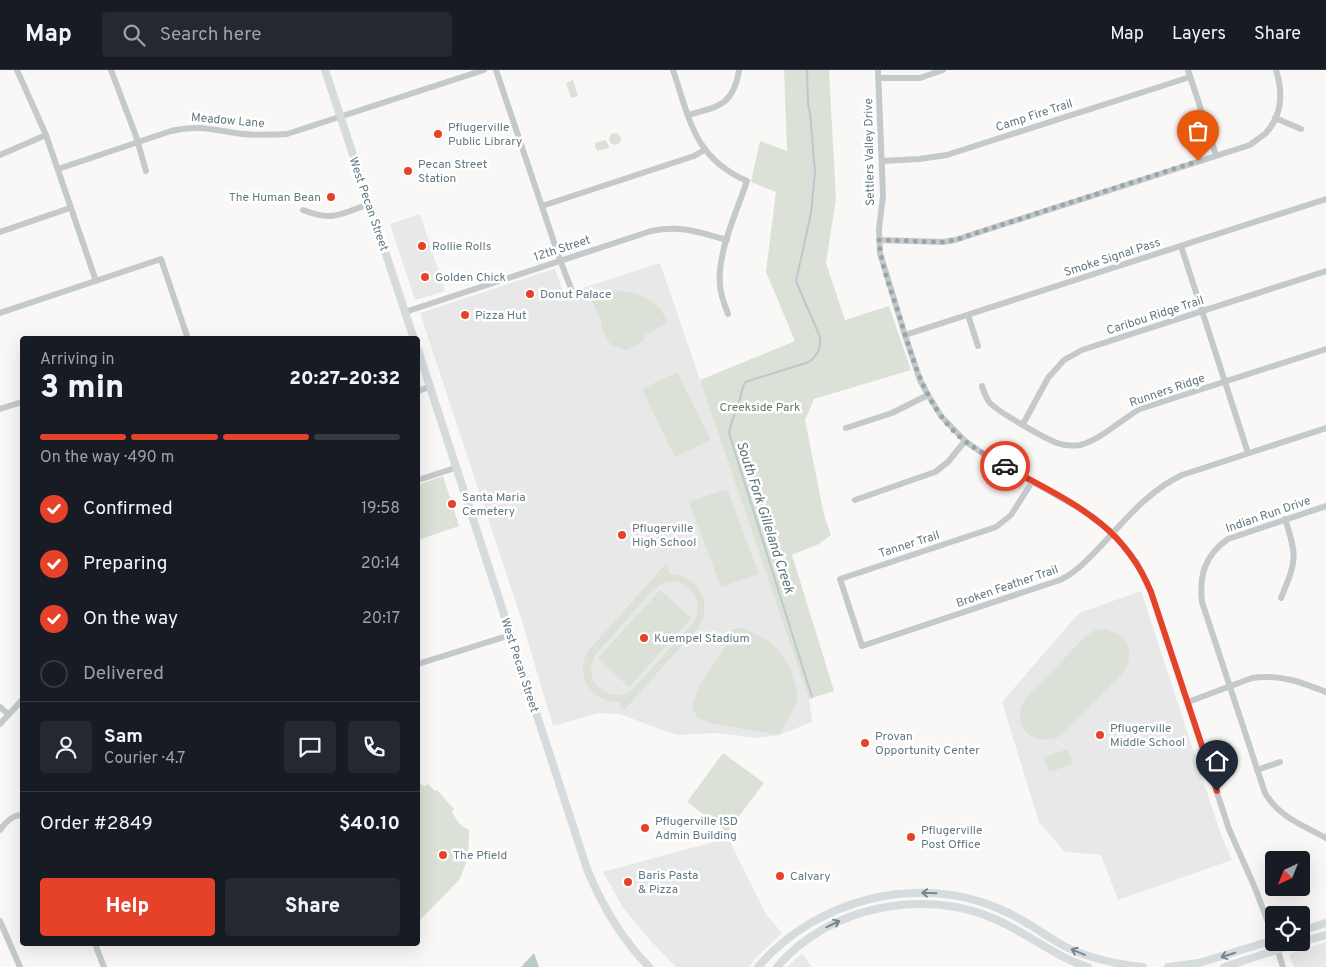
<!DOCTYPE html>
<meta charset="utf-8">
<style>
:root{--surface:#171b24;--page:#242831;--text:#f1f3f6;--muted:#9ea1a6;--line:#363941;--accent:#e64129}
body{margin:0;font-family:Overpass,sans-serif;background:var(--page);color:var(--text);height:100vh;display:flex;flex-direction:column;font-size:19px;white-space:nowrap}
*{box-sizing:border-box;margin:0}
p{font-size:16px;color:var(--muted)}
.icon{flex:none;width:28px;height:28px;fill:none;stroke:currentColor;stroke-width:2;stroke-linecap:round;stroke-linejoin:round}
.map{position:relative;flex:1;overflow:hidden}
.panel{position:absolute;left:20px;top:266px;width:400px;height:610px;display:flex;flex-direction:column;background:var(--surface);border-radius:5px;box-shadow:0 5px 20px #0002}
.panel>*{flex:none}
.needle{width:32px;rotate:223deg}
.tools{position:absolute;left:1265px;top:781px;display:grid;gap:10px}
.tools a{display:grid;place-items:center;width:45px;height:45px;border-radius:5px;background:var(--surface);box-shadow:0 5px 20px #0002;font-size:25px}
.pin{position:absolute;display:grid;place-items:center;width:42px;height:42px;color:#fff;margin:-51px -21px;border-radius:50% 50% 50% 0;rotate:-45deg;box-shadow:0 0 5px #0007}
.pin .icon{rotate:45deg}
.courier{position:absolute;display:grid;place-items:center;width:50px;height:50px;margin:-25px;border:4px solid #e64129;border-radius:50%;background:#fff;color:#222;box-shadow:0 1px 6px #0007}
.summary em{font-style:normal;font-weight:800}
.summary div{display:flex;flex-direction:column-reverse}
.summary{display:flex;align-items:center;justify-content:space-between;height:85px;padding:0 20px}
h1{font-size:32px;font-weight:800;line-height:38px}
.bar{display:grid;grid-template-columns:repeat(4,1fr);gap:8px 5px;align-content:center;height:60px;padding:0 20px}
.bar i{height:6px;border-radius:4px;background:var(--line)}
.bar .on{background:var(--accent)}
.bar p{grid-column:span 4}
.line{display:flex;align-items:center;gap:12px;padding:0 20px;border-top:1px solid var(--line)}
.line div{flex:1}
.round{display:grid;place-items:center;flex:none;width:52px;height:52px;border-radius:5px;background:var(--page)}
ol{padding:0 20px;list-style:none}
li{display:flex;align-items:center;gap:15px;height:55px}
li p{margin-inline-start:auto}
li .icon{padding:5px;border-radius:50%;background:var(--accent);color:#fff;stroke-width:4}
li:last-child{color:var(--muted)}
li i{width:28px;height:28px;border:2px solid var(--line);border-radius:50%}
.button{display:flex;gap:10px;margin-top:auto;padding:10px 20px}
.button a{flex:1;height:58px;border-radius:5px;background:var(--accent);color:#fff;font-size:20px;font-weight:800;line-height:58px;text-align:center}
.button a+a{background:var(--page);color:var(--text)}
header{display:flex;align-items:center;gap:30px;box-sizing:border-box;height:70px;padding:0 25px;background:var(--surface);border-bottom:1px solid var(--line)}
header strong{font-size:24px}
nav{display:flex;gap:28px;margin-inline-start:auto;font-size:18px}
.search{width:350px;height:45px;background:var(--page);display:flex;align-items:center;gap:12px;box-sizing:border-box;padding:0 18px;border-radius:5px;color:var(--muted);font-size:19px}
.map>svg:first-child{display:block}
</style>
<header>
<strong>Map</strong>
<div class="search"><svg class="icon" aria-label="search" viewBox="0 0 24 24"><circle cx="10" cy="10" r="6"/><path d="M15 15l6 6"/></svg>Search here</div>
<nav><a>Map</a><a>Layers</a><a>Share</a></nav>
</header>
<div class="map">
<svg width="1326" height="897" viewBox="0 0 1326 897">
<rect width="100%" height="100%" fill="#f9f8f6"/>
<g fill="#e7e8e7">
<path d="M420 144 445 221 415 230 390 154Z"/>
<path d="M660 193 809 629 812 652 779 665 757 668 715 663 678 665 667 662 620 644 599 643 553 656 522 551 420 243 554 199 556 201 564 224Z"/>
<path d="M1141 521 1221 765 1232 790 1118 830 1101 785 1065 782 1039 752 1002 632 1079 543Z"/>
<path d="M728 768 766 844 782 863 756 888 749 897H676L650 870 623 838 603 802Z"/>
<path d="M1326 872V897H1294L1289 884Z"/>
<path d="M802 883 812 897H787Z"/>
</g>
<g fill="#dbe1d7" fill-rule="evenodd">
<path d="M784 0H829L836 129 826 193 845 250 889 236 911 300 814 329 805 350 824 445 831 465 819 474 792 485 834 621 809 629 700 310 795 271 766 202 776 122 751 112 760 71 787 81Z"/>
<path d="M573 10 578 26 571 28 566 13Z"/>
<circle cx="615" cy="69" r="6"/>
<path d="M605 70 609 76V78L598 81 595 77V73Z"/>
<path d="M617 221C638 221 660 231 667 252L666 254 645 265 643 271 626 280 610 274 601 257 602 252 592 231V229L606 223Z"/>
<path d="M677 302 711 370 675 387 642 319Z"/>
<path d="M443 406 459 456 418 470V415Z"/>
<path d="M727 419 759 504 721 517 689 432Z"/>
<path d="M665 495 670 500 668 504C697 503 715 533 698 558L624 640 619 635 621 632C593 634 572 605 589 580ZM673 511C694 514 704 534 694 552L634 618 625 624 617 625 609 624 596 615 592 607 591 599 594 586 654 519 663 513Z"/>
<path d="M660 520 691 548 629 617 598 588Z"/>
<path d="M738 558H743L769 571 777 579 789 595 798 624 795 636 779 665 714 654 698 648 692 637 699 616 724 579 730 561Z"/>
<path d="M1102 559C1127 563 1136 580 1124 602L1061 666C1033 678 1009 657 1025 629L1086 566 1093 561Z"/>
<path d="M1068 679 1073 694 1049 702 1044 687Z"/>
<path d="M723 683 764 713 727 762 687 732Z"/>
<path d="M418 713 425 716 428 714 435 721 437 720 454 739 452 742C457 750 459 756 468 759L469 761 468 789 459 810 422 848 418 850Z"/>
</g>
<path fill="#bac9cb" d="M534 883 539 897H521Z"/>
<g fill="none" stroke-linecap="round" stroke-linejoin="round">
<path stroke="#bac9cb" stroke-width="2" d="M807 0 808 34 810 43 815 102 811 143 796 211 820 267C821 278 818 285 809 292L745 312C741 320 741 328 738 336 734 345 731 353 729 363L812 627"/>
<g stroke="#c4c9cc" stroke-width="6">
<path d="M17 0 46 65 96 211"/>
<path d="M111 0 136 66 146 101"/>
<path d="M496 0 560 190 574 226"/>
<path d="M673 0C690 50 694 88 747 111 737 141 717 183 720 214 720 225 725 235 728 244"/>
<path d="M878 0 883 126 879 159 880 183 905 265 920 310 928 325 941 346 965 371 988 387 1081 439 1113 463 1137 493 1151 522 1229 759 1255 818 1274 868"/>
<path d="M1188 0 1216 85"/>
<path d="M878 8H920L943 0"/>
<path d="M688 45C719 37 734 34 739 0"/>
<path d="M1275 48 1301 59"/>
<path d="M0 85 46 65"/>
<path d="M882 91 919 89 947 85 1190 7"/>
<path d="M58 99 171 61C198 55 209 59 236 63 253 66 270 65 287 64L484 0"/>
<path d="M542 136 694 86 704 80"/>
<path d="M303 140C333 152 341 144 369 134"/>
<path d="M0 162 70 138"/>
<path d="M879 170 943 172 955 170 1250 75C1255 71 1261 67 1266 63 1282 45 1283 22 1276 0"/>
<path d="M1181 176 1248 383"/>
<path d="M405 242 651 161C682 155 698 162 727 170"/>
<path d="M0 243 161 189 188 269"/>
<path d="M968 245 978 276"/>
<path d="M905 265 1326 129"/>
<path d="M982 316C984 322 986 329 990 333 1000 343 1044 368 1057 373 1065 376 1073 376 1080 375 1099 371 1122 349 1140 339L1326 279"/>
<path d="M418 321 429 317"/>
<path d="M0 339 22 332"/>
<path d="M1023 354 1048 308 1064 290 1082 280 1326 201"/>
<path d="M846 358 892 343 928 325"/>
<path d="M418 410 455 398"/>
<path d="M1032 412 1011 445 996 457 840 509 862 576 1060 510C1075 503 1085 492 1096 481 1123 453 1146 422 1182 405L1326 358"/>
<path d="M855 430 935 402 948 392 965 371"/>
<path d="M1326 436 1228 469C1205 485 1199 505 1202 532L1265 723C1279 747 1302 755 1326 768"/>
<path d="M1281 528C1296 491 1298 488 1285 449"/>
<path d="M418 594 510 565"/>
<path d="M1188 632 1252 608C1279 604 1301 612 1326 622"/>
<path d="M0 637 8 644"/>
<path d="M0 654 22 630"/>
<path d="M1257 700 1280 692"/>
<path d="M0 760C6 752 12 745 22 745"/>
<path d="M0 851 20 897"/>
<path d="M1275 872 1283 897"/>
<path d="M95 874 104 897"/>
</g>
<g stroke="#d6dbde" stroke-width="8">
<path d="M325 0 414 269"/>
<path d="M418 280 587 799C602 836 622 869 649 897"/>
<path d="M1301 861 1326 853"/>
<path d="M1301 872 1326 865"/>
<path d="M758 897C816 829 918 803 1000 839 1024 849 1044 865 1066 877 1090 889 1116 894 1143 897"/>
<path d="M777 897C829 836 924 817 997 850 1029 864 1055 887 1088 897"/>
<path d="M1168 897 1199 893 1274 870"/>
<path d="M1224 897 1301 872"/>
</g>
</g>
<defs><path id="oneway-shaft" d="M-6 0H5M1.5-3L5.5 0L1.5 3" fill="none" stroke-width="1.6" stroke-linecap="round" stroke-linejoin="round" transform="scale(1.25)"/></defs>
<g stroke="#748790">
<use href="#oneway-shaft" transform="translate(929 823) rotate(-178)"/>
<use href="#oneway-shaft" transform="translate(833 854) rotate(-26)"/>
<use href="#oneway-shaft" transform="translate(1078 882) rotate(-157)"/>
<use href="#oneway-shaft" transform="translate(1228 885) rotate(162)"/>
</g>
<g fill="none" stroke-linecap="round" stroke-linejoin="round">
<path stroke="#98a5ab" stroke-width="5" stroke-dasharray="0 9" d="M1005 396C992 388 978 381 966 372 926 341 913 290 899 245 891 220 881 196 879 170L942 172 955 170 1198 91"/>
<path stroke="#e64129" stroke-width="6" d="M1005 396C1067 431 1122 451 1151 522L1217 721"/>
</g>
<g fill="#e64129" stroke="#fff" stroke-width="2">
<circle cx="438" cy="64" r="5"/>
<circle cx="408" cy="101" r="5"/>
<circle cx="331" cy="127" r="5"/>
<circle cx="422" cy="176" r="5"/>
<circle cx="425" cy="207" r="5"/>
<circle cx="530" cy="224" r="5"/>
<circle cx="465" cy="245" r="5"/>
<circle cx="452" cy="434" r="5"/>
<circle cx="622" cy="465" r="5"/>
<circle cx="644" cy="568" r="5"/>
<circle cx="1100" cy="665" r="5"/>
<circle cx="865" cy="673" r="5"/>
<circle cx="645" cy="758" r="5"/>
<circle cx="911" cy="767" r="5"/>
<circle cx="443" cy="785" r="5"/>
<circle cx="780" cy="806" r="5"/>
<circle cx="628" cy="812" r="5"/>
</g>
<g text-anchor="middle" stroke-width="5" stroke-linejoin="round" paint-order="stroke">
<g font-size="12" fill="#637882" stroke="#fff">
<text transform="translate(1034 45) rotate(-18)" y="4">Camp Fire Trail</text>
<text transform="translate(228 50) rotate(5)" y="4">Meadow Lane</text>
<text transform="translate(869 82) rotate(-91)" y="4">Settlers Valley Drive</text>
<text transform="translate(369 134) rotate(71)" y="4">West Pecan Street</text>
<text transform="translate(562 178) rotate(-18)" y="4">12th Street</text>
<text transform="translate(1112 187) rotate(-18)" y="4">Smoke Signal Pass</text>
<text transform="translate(1155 245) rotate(-18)" y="4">Caribou Ridge Trail</text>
<text transform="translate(1167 320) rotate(-19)" y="4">Runners Ridge</text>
<text transform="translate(1268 444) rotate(-19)" y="4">Indian Run Drive</text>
<text transform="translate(909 474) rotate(-18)" y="4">Tanner Trail</text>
<text transform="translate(1007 516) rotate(-19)" y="4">Broken Feather Trail</text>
<text transform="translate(520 595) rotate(72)" y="4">West Pecan Street</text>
</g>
<g font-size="12" fill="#637882" stroke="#fff" text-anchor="start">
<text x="448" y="61">Pflugerville<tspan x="448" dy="14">Public Library</tspan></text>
<text x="418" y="98">Pecan Street<tspan x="418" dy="14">Station</tspan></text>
<text x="321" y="131" text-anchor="end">The Human Bean</text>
<text x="432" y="180">Rollie Rolls</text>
<text x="435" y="211">Golden Chick</text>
<text x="540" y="228">Donut Palace</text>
<text x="475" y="249">Pizza Hut</text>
<text x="462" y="431">Santa Maria<tspan x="462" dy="14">Cemetery</tspan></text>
<text x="632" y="462">Pflugerville<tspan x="632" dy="14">High School</tspan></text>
<text x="654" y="572">Kuempel Stadium</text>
<text x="1110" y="662">Pflugerville<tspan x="1110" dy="14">Middle School</tspan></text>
<text x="875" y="670">Provan<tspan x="875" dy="14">Opportunity Center</tspan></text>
<text x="655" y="755">Pflugerville ISD<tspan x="655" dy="14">Admin Building</tspan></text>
<text x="921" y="764">Pflugerville<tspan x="921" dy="14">Post Office</tspan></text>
<text x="453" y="789">The Pfield</text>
<text x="638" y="809">Baris Pasta<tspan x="638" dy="14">&amp; Pizza</tspan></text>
<text x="790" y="810">Calvary</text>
</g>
<g font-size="12" fill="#697a62" stroke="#fff">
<text x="760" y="341">Creekside Park</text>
</g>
<g font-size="14" font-style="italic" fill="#5e777c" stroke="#fff">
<text transform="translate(766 447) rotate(72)" y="5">South Fork Gilleland Creek</text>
</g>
</g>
</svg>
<div class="tools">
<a><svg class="needle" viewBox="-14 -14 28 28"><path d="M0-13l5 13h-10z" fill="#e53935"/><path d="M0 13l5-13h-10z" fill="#9ea1a6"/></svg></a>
<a><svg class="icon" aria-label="locate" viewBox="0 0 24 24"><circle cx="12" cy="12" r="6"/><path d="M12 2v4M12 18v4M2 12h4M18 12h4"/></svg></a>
</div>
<div class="pin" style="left:1198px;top:91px;background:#ea580c"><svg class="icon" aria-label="bag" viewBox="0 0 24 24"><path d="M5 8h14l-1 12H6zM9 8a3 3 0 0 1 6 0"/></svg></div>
<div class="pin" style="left:1217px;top:721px;background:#1f2937"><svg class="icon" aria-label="home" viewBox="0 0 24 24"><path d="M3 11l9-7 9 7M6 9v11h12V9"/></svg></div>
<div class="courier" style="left:1005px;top:396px"><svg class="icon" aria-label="car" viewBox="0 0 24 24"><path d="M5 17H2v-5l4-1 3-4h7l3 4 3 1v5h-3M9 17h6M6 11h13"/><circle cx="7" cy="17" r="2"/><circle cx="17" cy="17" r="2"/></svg></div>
<section class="panel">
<div class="summary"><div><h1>3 min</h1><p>Arriving in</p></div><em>20:27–20:32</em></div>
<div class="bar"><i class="on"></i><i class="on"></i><i class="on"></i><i></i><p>On the way · 490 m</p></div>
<ol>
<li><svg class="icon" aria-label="check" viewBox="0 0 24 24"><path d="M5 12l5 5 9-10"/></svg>Confirmed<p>19:58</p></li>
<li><svg class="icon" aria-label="check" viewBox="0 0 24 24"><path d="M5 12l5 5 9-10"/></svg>Preparing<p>20:14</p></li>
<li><svg class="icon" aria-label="check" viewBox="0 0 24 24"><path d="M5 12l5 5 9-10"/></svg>On the way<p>20:17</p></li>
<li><i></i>Delivered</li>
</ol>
<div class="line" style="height:90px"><a class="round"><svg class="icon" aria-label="person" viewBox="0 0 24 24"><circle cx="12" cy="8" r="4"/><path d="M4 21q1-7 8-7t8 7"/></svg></a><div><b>Sam</b><p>Courier · 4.7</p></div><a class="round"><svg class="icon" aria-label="chat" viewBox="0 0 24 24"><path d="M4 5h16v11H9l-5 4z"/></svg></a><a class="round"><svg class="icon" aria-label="phone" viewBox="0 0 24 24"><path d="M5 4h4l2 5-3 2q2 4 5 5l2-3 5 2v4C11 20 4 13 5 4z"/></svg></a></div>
<div class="line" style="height:65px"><div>Order #2849</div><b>$40.10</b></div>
<div class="button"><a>Help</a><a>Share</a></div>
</section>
</div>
